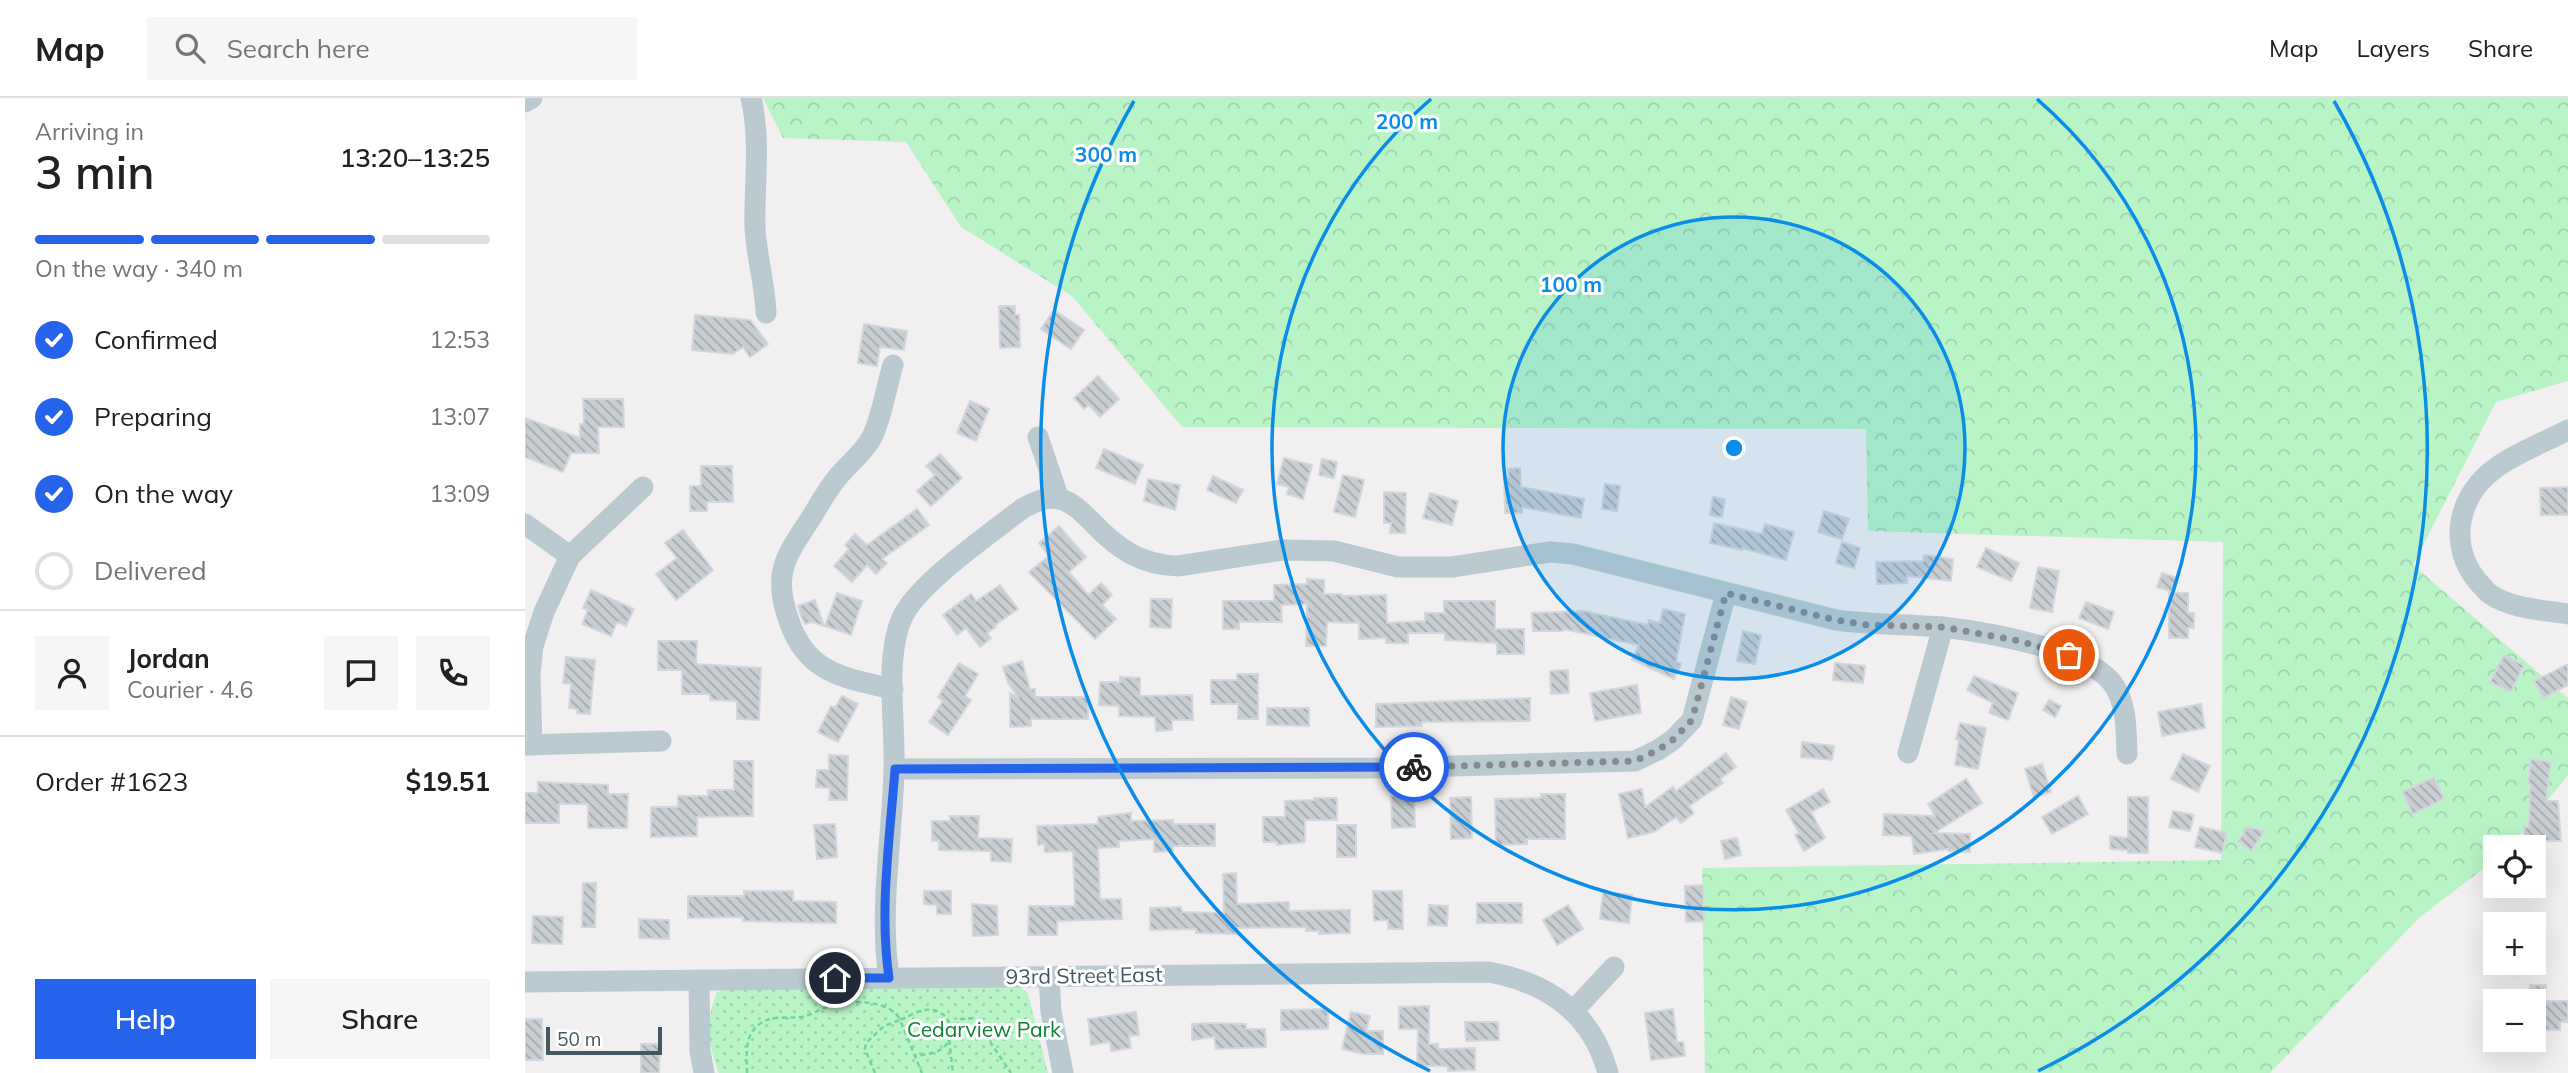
<!DOCTYPE html>
<meta charset="utf-8">
<style>
:root{--surface:#fff;--page:#f6f6f6;--text:#202124;--muted:#757577;--line:#e0e0e0;--accent:#2563eb}
body{margin:0;font-family:Mulish,sans-serif;background:var(--page);color:var(--text);height:100vh;display:flex;flex-direction:column;font-size:26px;white-space:nowrap}
*{box-sizing:border-box;margin:0}
p{font-size:23px;color:var(--muted)}
.icon{flex:none;width:38px;height:38px;fill:none;stroke:currentColor;stroke-width:2;stroke-linecap:round;stroke-linejoin:round}
.map{position:relative;flex:1;overflow:hidden}
.sheet{display:flex;flex-direction:column;background:var(--surface);width:525px}
.sheet>*{flex:none}
.controls{position:absolute;left:1958px;top:737px;display:grid;gap:14px}
.controls a{display:grid;place-items:center;width:63px;height:63px;border-radius:0px;background:var(--surface);box-shadow:0 7px 28px #0002;font-size:35px}
.scale{position:absolute;left:21px;bottom:18px;width:116px;box-sizing:border-box;padding-left:7px;border:4px solid #45575f;border-top:0;font-size:19px;line-height:24px;white-space:nowrap;color:#45575f;-webkit-text-stroke:5px #fff;paint-order:stroke}
.pin{position:absolute;display:grid;place-items:center;width:60px;height:60px;color:#fff;margin:-30px;border:4px solid #fff;border-radius:50%;box-shadow:0 2px 7px #0007}
.courier{position:absolute;display:grid;place-items:center;width:70px;height:70px;margin:-35px;border:5px solid #2563eb;border-radius:50%;background:#fff;color:#222;box-shadow:0 2px 9px #0007}
.summary em{font-style:normal;font-weight:600}
.summary div{display:flex;flex-direction:column-reverse}
.summary{display:flex;align-items:center;justify-content:space-between;height:119px;padding:0 35px}
h1{font-size:46px;font-weight:600;line-height:52px}
.bar{display:grid;grid-template-columns:repeat(4,1fr);gap:10px 7px;align-content:center;height:84px;padding:0 35px}
.bar i{height:9px;border-radius:5px;background:var(--line)}
.bar .active{background:var(--accent)}
.bar p{grid-column:span 4}
.line{display:flex;align-items:center;gap:18px;padding:0 35px;border-top:2px solid var(--line)}
.line div{flex:1}
.round{display:grid;place-items:center;flex:none;width:74px;height:74px;border-radius:0px;background:var(--page)}
ol{padding:0 35px;list-style:none}
li{display:flex;align-items:center;gap:21px;height:77px}
li p{margin-inline-start:auto}
li .icon{padding:7px;border-radius:50%;background:var(--accent);color:#fff;stroke-width:4}
li:last-child{color:var(--muted)}
li i{width:38px;height:38px;border:4px solid var(--line);border-radius:50%}
.cta{display:flex;gap:14px;margin-top:auto;padding:14px 35px}
.cta a{flex:1;height:80px;border-radius:0px;background:var(--accent);color:#fff;font-size:28px;font-weight:600;line-height:80px;text-align:center}
.cta a+a{background:var(--page);color:var(--text)}
header{display:flex;align-items:center;gap:42px;box-sizing:border-box;height:98px;padding:0 35px;background:var(--surface);border-bottom:2px solid var(--line)}
header strong{font-size:33px}
nav{display:flex;gap:38px;margin-inline-start:auto;font-size:24px}
.search{width:490px;height:63px;background:var(--page);display:flex;align-items:center;gap:18px;box-sizing:border-box;padding:0 24px;border-radius:0px;color:var(--muted);font-size:26px}
main{display:flex;flex:1;min-height:0}
.map>svg:first-child{display:block}
</style>
<header>
<strong>Map</strong>
<div class="search"><svg class="icon" aria-label="search" viewBox="0 0 24 24"><circle cx="10" cy="10" r="6"/><path d="M15 15l6 6"/></svg>Search here</div>
<nav><a>Map</a><a>Layers</a><a>Share</a></nav>
</header>
<main>
<section class="sheet">
<div class="summary"><div><h1>3 min</h1><p>Arriving in</p></div><em>13:20–13:25</em></div>
<div class="bar"><i class="active"></i><i class="active"></i><i class="active"></i><i></i><p>On the way · 340 m</p></div>
<ol>
<li><svg class="icon" aria-label="check" viewBox="0 0 24 24"><path d="M5 12l5 5 9-10"/></svg>Confirmed<p>12:53</p></li>
<li><svg class="icon" aria-label="check" viewBox="0 0 24 24"><path d="M5 12l5 5 9-10"/></svg>Preparing<p>13:07</p></li>
<li><svg class="icon" aria-label="check" viewBox="0 0 24 24"><path d="M5 12l5 5 9-10"/></svg>On the way<p>13:09</p></li>
<li><i></i>Delivered</li>
</ol>
<div class="line" style="height:126px"><a class="round"><svg class="icon" aria-label="person" viewBox="0 0 24 24"><circle cx="12" cy="8" r="4"/><path d="M4 21q1-7 8-7t8 7"/></svg></a><div><b>Jordan</b><p>Courier · 4.6</p></div><a class="round"><svg class="icon" aria-label="chat" viewBox="0 0 24 24"><path d="M4 5h16v11H9l-5 4z"/></svg></a><a class="round"><svg class="icon" aria-label="phone" viewBox="0 0 24 24"><path d="M5 4h4l2 5-3 2q2 4 5 5l2-3 5 2v4C11 20 4 13 5 4z"/></svg></a></div>
<div class="line" style="height:91px"><div>Order #1623</div><b>$19.51</b></div>
<div class="cta"><a>Help</a><a>Share</a></div>
</section>
<div class="map">
<svg width="2043" height="975" viewBox="0 0 2043 975">
<defs>
<pattern id="forest-crowns" width="20" height="18" patternUnits="userSpaceOnUse" patternTransform="scale(1.75)"><rect width="20" height="18" fill="#b9f4c7"/><path d="M2 6a3 3 0 1 1 6 0M12 15a3 3 0 1 1 6 0" fill="none" stroke="#a0d3ad"/></pattern>
<pattern id="park-dots" width="8" height="8" patternUnits="userSpaceOnUse" patternTransform="scale(1.75)"><rect width="8" height="8" fill="#b9f4c7"/><path d="M2 2h.1M6 6h.1" fill="none" stroke="#a0d3ad" stroke-width="1.8" stroke-linecap="round"/></pattern>
<pattern id="building-back-hatch" width="6" height="6" patternUnits="userSpaceOnUse" patternTransform="scale(1.75)"><rect width="6" height="6" fill="#c9ced3"/><path d="M-1 5l2 2M0 0l6 6M5-1l2 2" fill="none" stroke="#a5aaae"/></pattern>
</defs>
<rect width="100%" height="100%" fill="#f2eff0"/>
<path fill="url(#forest-crowns)" d="M238 0H2043V283L1971 304 1888 467 2043 600V677L1985 749H1970V762L1895 819 1745 975H1180L1177 770 1696 762 1698 444 1343 433 1341 331 657 329 547 198 436 129 381 44 258 40Z"/>
<path fill="url(#park-dots)" d="M494 888 503 896 523 975H194C183 948 180 921 192 894L204 891Z"/>
<g fill="url(#building-back-hatch)" stroke="#d3d7dc" stroke-width="2">
<path d="M474 208H490V217H494L495 249 475 250Z"/>
<path d="M529 212 559 232 546 251 516 231Z"/>
<path d="M170 217 225 222 243 246 225 259 218 249 208 256 167 252Z"/>
<path d="M339 226 382 233 379 252 355 249 352 268 333 265Z"/>
<path d="M573 278 594 301 575 319 564 307 559 311 549 300Z"/>
<path d="M58 301H98L99 329H73L74 355H46L38 374 0 359V320L55 340V326H59Z"/>
<path d="M445 303 464 311 451 343 432 335Z"/>
<path d="M579 351 618 367 610 386 571 370Z"/>
<path d="M415 356 437 380 406 408 392 393 410 377 401 368Z"/>
<path d="M759 360 787 367 778 401 762 396 764 389 752 386Z"/>
<path d="M797 361 812 364 809 380 794 377Z"/>
<path d="M176 368H207L208 404H182V413H165V388H176Z"/>
<path d="M995 370 996 389 1059 401 1056 420 997 409V415H980L979 379H984L983 371Z"/>
<path d="M818 377 839 382 830 419 809 414Z"/>
<path d="M688 378 718 392 711 405 682 392Z"/>
<path d="M623 381 655 387 650 412 619 403Z"/>
<path d="M1080 386 1095 388 1092 413 1077 411Z"/>
<path d="M2043 389V417H2016L2015 390Z"/>
<path d="M859 394 881 395 880 435H865L866 425H859Z"/>
<path d="M905 395 933 403 927 427 898 420Z"/>
<path d="M1188 399 1200 401 1197 419 1185 417Z"/>
<path d="M392 411 404 427 357 461 362 465 351 476 342 467 327 484 309 468 324 451 320 447 330 436 342 447Z"/>
<path d="M1299 413 1324 421 1317 441 1293 434Z"/>
<path d="M1189 425 1237 436 1240 426 1269 434 1261 462 1217 450V452L1185 445Z"/>
<path d="M534 428 561 459 544 474 563 497 576 485 587 497 577 507 591 521 570 541 504 474 524 458 514 445Z"/>
<path d="M158 432 188 472 151 502 131 476 152 460 140 445Z"/>
<path d="M1317 444 1335 450 1329 470 1311 465Z"/>
<path d="M1461 450 1494 465 1486 483 1452 469Z"/>
<path d="M1399 457 1428 461 1426 483 1382 478V485L1352 486 1351 464 1398 463Z"/>
<path d="M1513 469 1534 473 1527 514 1505 510Z"/>
<path d="M1637 475 1652 480 1647 494 1632 489Z"/>
<path d="M782 481 799 482V496H817V498L861 497 862 525 900 523V515H919V503H970V531H999V556H972V545L920 542V535H883V545H861V540L834 541V525L802 524 801 548H781L782 506 756 507 757 524H714V531H698V503H749V487L782 486Z"/>
<path d="M475 487 493 511 470 527 471 529 462 535 466 540 455 549 441 530 432 537 418 517 446 496 451 503Z"/>
<path d="M66 492 109 511 101 528 92 524 86 538 57 526 63 512 58 510Z"/>
<path d="M312 495 337 503 326 537 300 528Z"/>
<path d="M1644 495H1663V515H1669V530H1663V540H1644Z"/>
<path d="M626 501H647L646 530 625 529Z"/>
<path d="M290 502 299 528 287 524 280 526 276 518 273 508Z"/>
<path d="M1561 504 1589 514 1583 531 1554 520Z"/>
<path d="M1138 511 1160 516 1151 564 1156 566 1149 581 1107 562 1114 547 1038 531V533H1008L1007 515 1058 513 1123 527 1124 522 1135 525Z"/>
<path d="M1218 533 1236 537 1230 566 1212 563Z"/>
<path d="M133 543H172L171 566 236 570 234 622 212 621V603L185 602V596H157V572H133Z"/>
<path d="M1979 557 1999 567 1986 594 1965 584Z"/>
<path d="M41 559 70 562 65 616 52 615 53 611 44 610 46 586 38 585Z"/>
<path d="M497 563 505 591H510V599H563V621H506V628L485 629V595L494 600 483 585 478 569Z"/>
<path d="M434 565 453 576 440 598 446 602 423 637 404 624 418 603 413 599Z"/>
<path d="M1310 565 1340 568 1338 585 1308 582Z"/>
<path d="M2043 566V587L2018 600 2009 583Z"/>
<path d="M1043 572 1044 595 1026 596 1025 573Z"/>
<path d="M712 576H733V621H713V606H686V582H712Z"/>
<path d="M1449 578 1493 595 1483 622 1464 615 1468 605 1442 592Z"/>
<path d="M595 579 615 580V598L667 597 668 622H647V632L631 633 630 619 594 618V608L574 607 575 584H595Z"/>
<path d="M1112 587 1116 615 1070 623 1065 595Z"/>
<path d="M317 598 333 606 313 644 293 634 306 608 310 610Z"/>
<path d="M1206 599 1222 604 1214 631 1198 627Z"/>
<path d="M1005 600V623L897 624V628L851 629V606Z"/>
<path d="M1524 602 1536 608 1530 619 1518 612Z"/>
<path d="M1676 606 1680 630 1637 638 1633 614Z"/>
<path d="M742 610H784V628L742 627Z"/>
<path d="M1435 625 1461 630 1453 671 1430 667 1434 642 1431 641Z"/>
<path d="M1277 644 1309 648 1307 662 1276 659Z"/>
<path d="M1201 655 1211 669 1195 681 1198 685 1164 708 1169 715 1156 725 1151 719 1129 734 1103 740 1094 696 1117 691 1120 709 1148 689 1151 693Z"/>
<path d="M1658 656 1685 668 1673 694 1646 681Z"/>
<path d="M304 657 323 658 322 702H304L305 690 291 689 292 672H304Z"/>
<path d="M2006 661 2026 664 2021 703H2033L2036 743H1999V729H2004L2005 687 2003 686Z"/>
<path d="M209 663H228V718L172 719V738L126 739V709H153V698H183V692H209Z"/>
<path d="M1517 666 1526 694 1509 699 1500 671Z"/>
<path d="M1909 679 1919 701 1888 716 1877 694Z"/>
<path d="M1441 681 1457 705 1409 735 1445 736V754L1423 753V751L1389 756 1387 738 1358 737 1359 716 1410 718 1403 706Z"/>
<path d="M13 684 83 687V696H103L102 730H63V706H34V725H0V695H13Z"/>
<path d="M1298 691 1305 704 1286 714 1300 740 1279 753 1270 737 1274 735 1261 712Z"/>
<path d="M1016 696H1040V741H1002V746L971 747 970 701 1016 700Z"/>
<path d="M889 697 890 729 867 730 866 698Z"/>
<path d="M1553 698 1563 716 1527 736 1517 719Z"/>
<path d="M946 699 947 740 926 741 925 700Z"/>
<path d="M1603 699H1623V755H1603V752L1585 751V738L1603 740Z"/>
<path d="M789 700H812V722H780V744L752 747V744H738V719H760V703L789 702Z"/>
<path d="M1648 713 1669 717 1665 733 1644 729Z"/>
<path d="M606 715V723L648 722V726H690V748H648V753L629 754V741L594 743V749L573 750 575 801H596L597 821 532 823V837H503L504 808H550L548 753 520 754 519 746 513 747 512 728 573 726V719Z"/>
<path d="M425 718H454L453 740 487 741 486 764 466 763V753L414 752V743H407V723H425Z"/>
<path d="M310 726 312 759 292 761 289 727Z"/>
<rect x="812" y="727" width="19" height="32"/>
<path d="M1675 729 1702 735 1697 755 1670 749Z"/>
<path d="M1723 729 1740 733 1726 753 1713 743Z"/>
<path d="M1212 740 1216 757 1200 761 1196 743Z"/>
<path d="M711 775 712 806 764 804V813L825 812V835L794 836V833H781V829L712 830V836L671 835V831L625 832V810L656 809 657 814 699 815 698 776Z"/>
<path d="M58 785H71L70 829H57Z"/>
<path d="M1178 787 1179 823 1161 824 1160 788Z"/>
<path d="M219 793H268V803L311 804V825L218 823V819L163 820V798H219Z"/>
<path d="M399 793H426V816H412V807L399 806Z"/>
<path d="M848 793H877L878 831H863V822L849 823Z"/>
<path d="M1078 794 1107 797 1104 825 1075 821Z"/>
<rect x="952" y="805" width="45" height="20"/>
<path d="M447 806 472 808 473 837 448 838Z"/>
<path d="M904 807 923 808 922 828 903 827Z"/>
<path d="M1043 807 1058 831 1032 847 1018 822Z"/>
<path d="M8 818 38 819 37 846 7 845Z"/>
<path d="M114 821 144 822V841L114 840Z"/>
<path d="M2005 887H2021L2020 903H2011H2043V924H2035V932H2020V923H2009V903H2004Z"/>
<path d="M904 908V946H913V951L950 950V972L923 973V968H892L893 931H874V909Z"/>
<path d="M803 911V931L756 932V912Z"/>
<path d="M1148 911 1152 944H1158L1160 958 1126 962 1120 915Z"/>
<path d="M611 914 614 937 604 938 606 950 586 953 585 944 566 947 563 921Z"/>
<path d="M826 914 845 918 841 933H858V956H839L817 951Z"/>
<path d="M0 921H17L18 962H0Z"/>
<path d="M940 924H973L974 942 941 943Z"/>
<path d="M687 925 721 926V931H740L741 949 691 951 689 939 667 942V926Z"/>
<path d="M116 946H135L134 975H116Z"/>
</g>
<g fill="none" stroke-linecap="round" stroke-linejoin="round">
<g stroke="#6dd793" stroke-width="2.5" stroke-dasharray="5 3.5" stroke-linecap="butt">
<path d="M426 936 436 921 449 920 486 975"/>
<path d="M424 942 428 975"/>
<path d="M222 975C222 959 219 941 231 929 244 916 261 921 277 919 286 917 293 912 302 909 321 901 366 901 375 922 385 918 396 910 407 912 426 914 432 939 418 950 410 956 400 956 391 958"/>
<path d="M350 975 340 951 341 945 359 928 375 922 397 975"/>
</g>
<g stroke="#bbcad0" stroke-width="21">
<path d="M226 0C236 42 229 86 230 129 231 156 240 186 241 215"/>
<path d="M0 4 7 0"/>
<path d="M368 267C361 289 357 319 347 339 339 355 323 366 312 380 302 392 294 407 286 420 260 460 247 475 264 523 282 576 320 580 368 591"/>
<path d="M2043 332C2020 344 1993 354 1972 369 1932 397 1922 448 1954 485 1958 488 1961 494 1965 496 1986 511 2019 512 2043 516"/>
<path d="M513 339 534 401"/>
<path d="M0 426 45 458"/>
<path d="M0 647 136 643"/>
<path d="M7 647 5 576 8 548 19 514 45 458 118 389"/>
<path d="M1383 655 1418 529"/>
<path d="M370 671 859 670 1110 663 1133 652 1149 641 1167 622 1201 495"/>
<path d="M524 879 526 914 538 975"/>
<path d="M364 880C354 812 367 741 369 673 371 627 358 556 379 516 397 483 466 435 498 410 508 405 521 398 534 401 547 403 559 416 569 426 593 451 616 467 653 468L758 452 809 453 873 469H927L1025 454 1048 456 1311 522C1347 527 1382 526 1418 529 1459 534 1568 551 1590 589 1602 609 1601 632 1602 656"/>
<path d="M174 882 175 953 179 975"/>
<path d="M0 884 964 874C1023 885 1067 915 1083 975"/>
<path d="M1049 912 1089 869"/>
</g>
</g>
<g fill="none" stroke-linecap="round" stroke-linejoin="round">
<path stroke="#828c92" stroke-width="7" stroke-dasharray="0 12.6" d="M889 669 1110 663 1133 652 1149 641 1167 622 1201 495 1311 522 1343 527 1418 529 1490 542 1544 557"/>
<path stroke="#2563eb" stroke-width="9" d="M310 880H364C354 812 365 739 370 671L889 669"/>
</g>
<circle cx="1209" cy="350" r="231" fill="#0a8de9" fill-opacity=".12"/>
<g fill="none" stroke="#0a8de9" stroke-width="3.5">
<circle cx="1209" cy="350" r="231"/>
<path d="M1512 1A462 462 0 1 1 906 1"/>
<path d="M905 973A693 693 0 0 1 609 3M1809 3A693 693 0 0 1 1513 973"/>
</g>
<g text-anchor="middle" stroke-width="6" stroke-linejoin="round" paint-order="stroke">
<g font-size="21" fill="#45575f" stroke="#fff">
<text transform="translate(559 878) rotate(-1)" y="7">93rd Street East</text>
</g>
<g font-size="21" fill="#0c8436" stroke="#fff">
<text x="459" y="939">Cedarview Park</text>
</g>
</g>
<circle cx="1209" cy="350" r="10" fill="#0a8de9" stroke="#fff" stroke-width="3.5"/>
<g font-size="21" text-anchor="middle" font-weight="bold" fill="#0a8de9" stroke="#fff" stroke-width="6" stroke-linejoin="round" paint-order="stroke">
<text x="882" y="31">200 m</text>
<text x="581" y="64">300 m</text>
<text x="1046" y="194">100 m</text>
</g>
</svg>
<div class="controls">
<a><svg class="icon" aria-label="locate" viewBox="0 0 24 24"><circle cx="12" cy="12" r="6"/><path d="M12 2v4M12 18v4M2 12h4M18 12h4"/></svg></a>
<a>+</a>
<a>−</a>
</div>
<div class="scale">50 m</div>
<div class="pin" style="left:1544px;top:557px;background:#ea580c"><svg class="icon" aria-label="bag" viewBox="0 0 24 24"><path d="M5 8h14l-1 12H6zM9 8a3 3 0 0 1 6 0"/></svg></div>
<div class="pin" style="left:310px;top:880px;background:#1f2937"><svg class="icon" aria-label="home" viewBox="0 0 24 24"><path d="M3 11l9-7 9 7M6 9v11h12V9"/></svg></div>
<div class="courier" style="left:889px;top:669px"><svg class="icon" aria-label="bike" viewBox="0 0 24 24"><circle cx="6" cy="16" r="4"/><circle cx="18" cy="16" r="4"/><path d="M6 16l4-8h5l3 8M10 8l3 8H6M13 5h3"/></svg></div>
</div>
</main>
